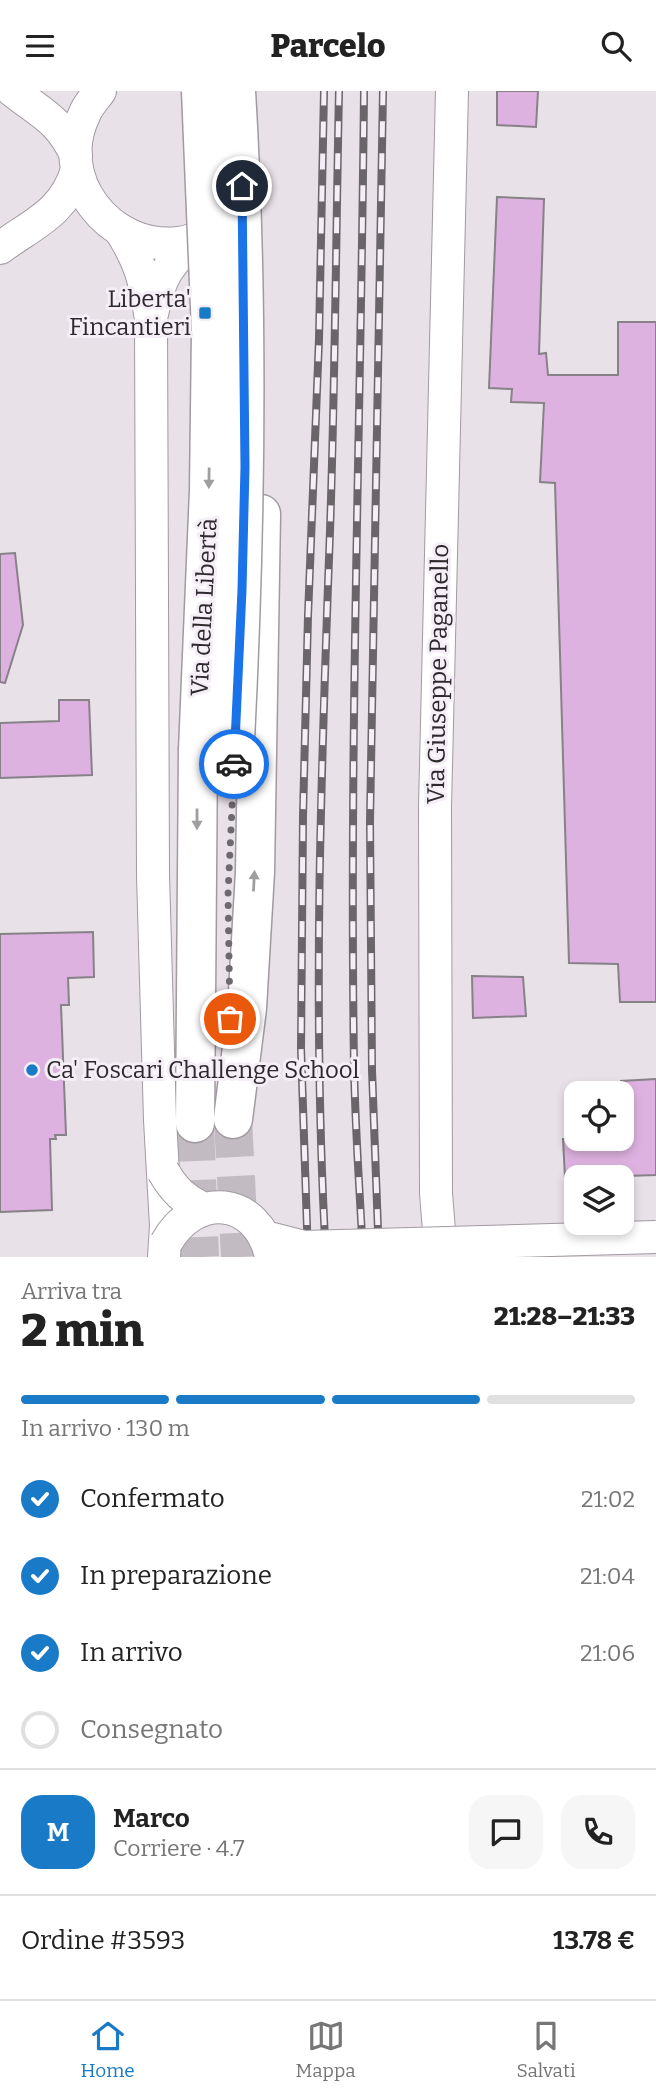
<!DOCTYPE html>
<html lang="it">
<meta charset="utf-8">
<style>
:root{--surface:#fff;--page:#f6f6f6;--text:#222;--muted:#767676;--line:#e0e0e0;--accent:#197bc7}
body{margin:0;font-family:Bitter,serif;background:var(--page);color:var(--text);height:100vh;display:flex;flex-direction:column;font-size:26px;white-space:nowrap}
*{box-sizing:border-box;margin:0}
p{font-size:23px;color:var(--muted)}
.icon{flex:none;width:38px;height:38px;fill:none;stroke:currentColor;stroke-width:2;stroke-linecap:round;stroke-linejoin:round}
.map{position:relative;height:1166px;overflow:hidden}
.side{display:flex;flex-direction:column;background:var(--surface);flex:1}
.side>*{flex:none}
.buttons{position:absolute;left:564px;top:990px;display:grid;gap:14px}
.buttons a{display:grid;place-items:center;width:70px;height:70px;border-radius:14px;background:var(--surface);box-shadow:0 4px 10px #0003;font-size:35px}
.pin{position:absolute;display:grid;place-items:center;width:60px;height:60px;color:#fff;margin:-30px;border:4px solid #fff;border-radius:50%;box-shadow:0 2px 7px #0007}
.courier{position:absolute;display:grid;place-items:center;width:70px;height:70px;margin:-35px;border:5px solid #1a73e8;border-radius:50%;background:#fff;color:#222;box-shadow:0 2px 9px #0007}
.head em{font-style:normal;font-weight:800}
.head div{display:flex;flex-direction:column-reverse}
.head{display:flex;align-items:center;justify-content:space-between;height:119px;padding:0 21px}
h1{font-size:46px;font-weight:800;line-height:52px}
.bar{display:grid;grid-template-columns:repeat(4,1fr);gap:10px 7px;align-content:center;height:84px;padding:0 21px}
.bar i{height:9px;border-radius:5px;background:var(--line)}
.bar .selected{background:var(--accent)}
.bar p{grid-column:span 4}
.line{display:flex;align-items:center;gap:18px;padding:0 21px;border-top:2px solid var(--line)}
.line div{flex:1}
.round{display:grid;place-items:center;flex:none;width:74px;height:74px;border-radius:21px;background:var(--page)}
ol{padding:0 21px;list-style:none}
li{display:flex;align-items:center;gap:21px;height:77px}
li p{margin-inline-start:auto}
li .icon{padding:7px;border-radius:50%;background:var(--accent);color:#fff;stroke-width:4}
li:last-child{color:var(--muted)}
li i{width:38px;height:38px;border:4px solid var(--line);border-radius:50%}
header{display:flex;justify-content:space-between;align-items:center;height:91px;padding:0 21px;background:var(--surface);font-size:32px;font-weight:800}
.tabs{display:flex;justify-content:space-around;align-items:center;height:98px;border-top:2px solid var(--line);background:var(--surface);font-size:19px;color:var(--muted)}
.tabs a{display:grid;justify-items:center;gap:4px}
.tabs .selected{color:var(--accent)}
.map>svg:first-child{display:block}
</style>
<header><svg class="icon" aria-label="menu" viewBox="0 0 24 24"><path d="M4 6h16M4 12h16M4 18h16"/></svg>Parcelo<svg class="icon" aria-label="search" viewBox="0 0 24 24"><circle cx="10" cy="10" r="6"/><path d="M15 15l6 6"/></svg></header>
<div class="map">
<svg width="656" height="1166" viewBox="0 0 656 1166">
<rect width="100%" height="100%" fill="#e8e1e8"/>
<g fill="#deb2e0" stroke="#878188" stroke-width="2">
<path d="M497 0H538L536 36 497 34Z"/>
<path d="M497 106 544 108 539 263 546 262 548 284H618V231H656V911H620L618 873 569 872 555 392 540 391 544 312 511 311 512 298 489 297Z"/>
<path d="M15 462 23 534 5 592 0 591V463Z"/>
<path d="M59 609H89L92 684 0 687V632L59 630Z"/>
<path d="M93 841 94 886 68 887 69 914H61L66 1044H55L56 1048H50L52 1119 0 1121V843Z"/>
<path d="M472 885 523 886 526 925 473 927Z"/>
<path d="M656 988V1084L565 1087 563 1048H621V990Z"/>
</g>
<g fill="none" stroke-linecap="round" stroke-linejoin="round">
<g stroke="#c2bcc2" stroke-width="38" stroke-dasharray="38 19" stroke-linecap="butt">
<path d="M233 1028 240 1166"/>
<path d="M195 1032 200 1166"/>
</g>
<g stroke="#a19aa1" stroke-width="34">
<g id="minor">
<path d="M13 0C42 23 59 28 76 64"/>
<path d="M100 0C95 7 88 14 85 22 52 87 109 160 179 152 195 150 209 141 223 132"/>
<path d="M120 139C141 171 145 191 151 228L153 784 160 1029 166 1135 164 1166"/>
<path d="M0 157C34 132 64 122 77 79"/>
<path d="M152 223C160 185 167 176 194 148"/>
<path d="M441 1166 436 1102 435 716 452 0"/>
</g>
</g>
<g stroke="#a19aa1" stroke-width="41">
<g id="highway">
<path d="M233 1028 247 917 255 781 261 423"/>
<path d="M195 1032 198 659"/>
</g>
</g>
<use href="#minor" stroke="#fff" stroke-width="32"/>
<use href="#highway" stroke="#fff" stroke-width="38"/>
<g stroke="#696569" stroke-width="8">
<g id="rail">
<path d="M308 1166 301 957 303 725 308 525 319 248 324 0"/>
<path d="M326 1166C312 924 321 682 330 440 335 293 336 146 339 0"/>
<path d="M363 1166C360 1102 355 1037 354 973 349 649 361 324 364 0"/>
<path d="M379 1166 372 979 370 731 383 0"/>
</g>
</g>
<use href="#rail" stroke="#f5eef6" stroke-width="5" stroke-dasharray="16" stroke-linecap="butt"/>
<g stroke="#a19aa1" stroke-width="34" stroke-linecap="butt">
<g id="minor-bridge">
<path d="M163 1080C174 1099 184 1109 204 1118"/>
<path d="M265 1146 304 1156 656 1146"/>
<path d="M166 1152C195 1100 257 1105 271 1165"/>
</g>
</g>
<g stroke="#a19aa1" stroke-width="41" stroke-linecap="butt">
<g id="highway-bridge">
<path d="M235 649C246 433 249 217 236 0"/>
<path d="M198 659 209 399 211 240 201 0"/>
</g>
</g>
<use href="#minor-bridge" stroke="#fff" stroke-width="32"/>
<use href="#highway-bridge" stroke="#fff" stroke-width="38"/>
</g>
<defs><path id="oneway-solid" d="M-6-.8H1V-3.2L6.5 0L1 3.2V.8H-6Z" transform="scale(1.75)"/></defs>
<g fill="#a09fa0">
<use href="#oneway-solid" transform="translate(209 387) rotate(91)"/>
<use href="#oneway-solid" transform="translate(197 728) rotate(90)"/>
<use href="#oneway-solid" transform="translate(254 790) rotate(-87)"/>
</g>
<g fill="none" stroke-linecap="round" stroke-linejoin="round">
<path stroke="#6e696e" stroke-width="7" stroke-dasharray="0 12.6" d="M230 928 228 803 234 673"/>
<path stroke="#1a73e8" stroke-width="9" d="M234 673 242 499 245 376 242 95"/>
</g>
<g fill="#197bc7" stroke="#f5eef6" stroke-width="2.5">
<rect x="198" y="215" width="14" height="14" rx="3.5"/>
<circle cx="32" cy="979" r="7"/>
</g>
<g text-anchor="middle" stroke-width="6" stroke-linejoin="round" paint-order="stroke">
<g font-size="24" fill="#2c292c" stroke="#f5eef6" text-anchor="end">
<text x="191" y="216">Liberta'<tspan x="191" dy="28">Fincantieri</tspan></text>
<text x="46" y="987" text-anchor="start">Ca' Foscari Challenge School</text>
</g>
<g font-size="24" fill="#2c292c" stroke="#f5eef6">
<text transform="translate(204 516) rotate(-87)" y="8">Via della Libertà</text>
<text transform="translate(438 583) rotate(-89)" y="8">Via Giuseppe Paganello</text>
</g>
</g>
</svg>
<div class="buttons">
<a><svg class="icon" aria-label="locate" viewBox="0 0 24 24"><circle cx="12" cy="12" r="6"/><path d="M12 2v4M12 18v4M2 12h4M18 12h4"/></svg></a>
<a><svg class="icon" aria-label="layers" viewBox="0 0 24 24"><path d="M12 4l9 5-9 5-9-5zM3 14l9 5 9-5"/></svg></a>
</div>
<div class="pin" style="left:230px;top:928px;background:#ea580c"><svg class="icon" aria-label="bag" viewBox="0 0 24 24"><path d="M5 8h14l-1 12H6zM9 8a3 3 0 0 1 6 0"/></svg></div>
<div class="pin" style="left:242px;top:95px;background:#1f2937"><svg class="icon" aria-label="home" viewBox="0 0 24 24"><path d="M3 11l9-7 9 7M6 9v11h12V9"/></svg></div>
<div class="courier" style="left:234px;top:673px"><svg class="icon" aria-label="car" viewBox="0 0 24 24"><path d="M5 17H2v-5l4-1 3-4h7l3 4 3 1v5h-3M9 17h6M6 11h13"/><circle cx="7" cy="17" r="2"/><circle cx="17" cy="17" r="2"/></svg></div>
</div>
<section class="side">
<div class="head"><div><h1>2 min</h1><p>Arriva tra</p></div><em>21:28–21:33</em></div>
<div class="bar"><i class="selected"></i><i class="selected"></i><i class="selected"></i><i></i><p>In arrivo · 130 m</p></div>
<ol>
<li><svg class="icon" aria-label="check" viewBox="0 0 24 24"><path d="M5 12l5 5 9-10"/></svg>Confermato<p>21:02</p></li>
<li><svg class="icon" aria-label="check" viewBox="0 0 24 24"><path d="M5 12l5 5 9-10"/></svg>In preparazione<p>21:04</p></li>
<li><svg class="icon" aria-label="check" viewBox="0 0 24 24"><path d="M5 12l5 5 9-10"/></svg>In arrivo<p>21:06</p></li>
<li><i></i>Consegnato</li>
</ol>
<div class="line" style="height:126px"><b class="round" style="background:var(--accent);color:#fff">M</b><div><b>Marco</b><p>Corriere · 4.7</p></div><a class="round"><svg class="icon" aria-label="chat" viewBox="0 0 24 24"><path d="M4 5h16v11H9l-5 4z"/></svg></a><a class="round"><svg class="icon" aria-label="phone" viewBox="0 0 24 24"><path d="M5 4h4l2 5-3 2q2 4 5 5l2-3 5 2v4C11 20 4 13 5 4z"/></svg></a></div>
<div class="line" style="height:91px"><div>Ordine #3593</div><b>13.78 €</b></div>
</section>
<nav class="tabs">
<a class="selected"><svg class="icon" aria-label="home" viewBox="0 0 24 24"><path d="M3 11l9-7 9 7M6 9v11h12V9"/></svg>Home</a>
<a><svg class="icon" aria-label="map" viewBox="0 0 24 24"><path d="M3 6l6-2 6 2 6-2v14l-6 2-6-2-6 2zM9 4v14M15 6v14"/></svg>Mappa</a>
<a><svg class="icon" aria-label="saved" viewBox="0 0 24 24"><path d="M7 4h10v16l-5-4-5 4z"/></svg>Salvati</a>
</nav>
